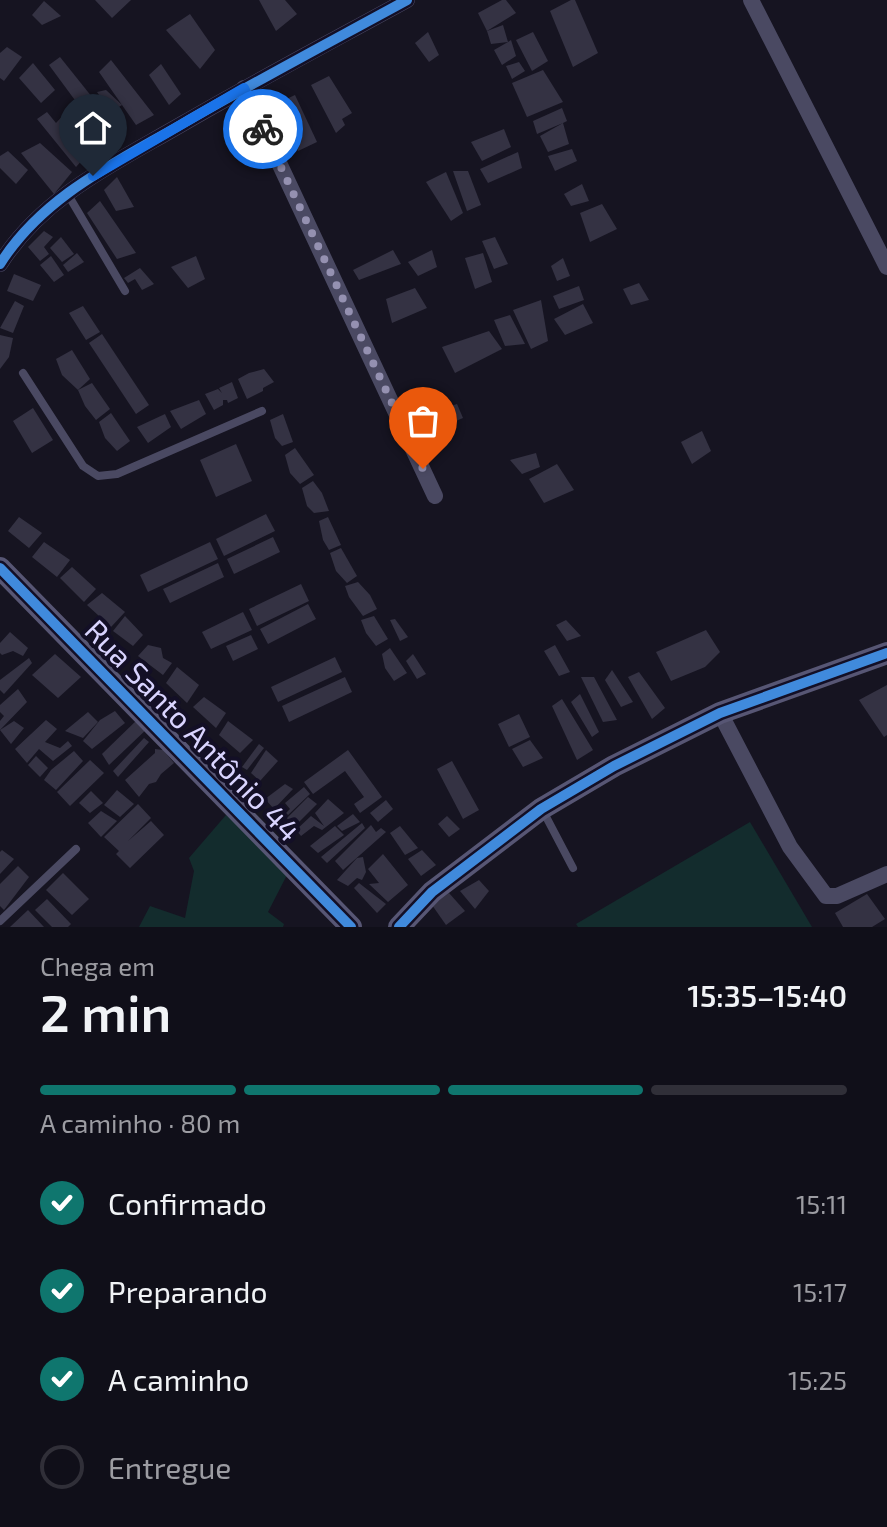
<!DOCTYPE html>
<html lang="pt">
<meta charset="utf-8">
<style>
:root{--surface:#100f19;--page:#191822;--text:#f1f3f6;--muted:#9c9ca2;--line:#302f38;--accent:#0f766e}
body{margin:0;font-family:"Exo 2",sans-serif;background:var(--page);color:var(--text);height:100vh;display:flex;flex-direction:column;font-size:30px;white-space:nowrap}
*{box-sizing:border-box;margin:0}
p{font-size:26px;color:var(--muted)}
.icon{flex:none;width:44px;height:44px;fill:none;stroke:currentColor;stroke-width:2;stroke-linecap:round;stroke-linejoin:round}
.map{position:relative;height:927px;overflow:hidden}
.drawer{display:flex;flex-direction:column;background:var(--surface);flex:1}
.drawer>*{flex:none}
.pin{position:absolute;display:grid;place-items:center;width:68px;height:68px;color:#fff;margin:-82px -34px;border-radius:50% 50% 50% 0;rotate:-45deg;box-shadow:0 0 8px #0007}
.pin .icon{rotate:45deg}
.courier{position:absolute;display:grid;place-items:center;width:80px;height:80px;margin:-40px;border:6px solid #1a73e8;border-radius:50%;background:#fff;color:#222;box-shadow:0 2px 10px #0007}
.overview em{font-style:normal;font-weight:600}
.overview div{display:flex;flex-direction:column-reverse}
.overview{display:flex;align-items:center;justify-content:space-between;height:136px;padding:0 40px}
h1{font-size:52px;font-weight:600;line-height:60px}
.bar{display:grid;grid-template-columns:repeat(4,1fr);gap:12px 8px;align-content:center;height:96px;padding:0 40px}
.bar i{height:10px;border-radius:6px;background:var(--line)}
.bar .current{background:var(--accent)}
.bar p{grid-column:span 4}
ol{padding:0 40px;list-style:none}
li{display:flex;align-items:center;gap:24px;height:88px}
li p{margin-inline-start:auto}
li .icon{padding:8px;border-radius:50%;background:var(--accent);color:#fff;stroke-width:4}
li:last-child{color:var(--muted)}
li i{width:44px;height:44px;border:4px solid var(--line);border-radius:50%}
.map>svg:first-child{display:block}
</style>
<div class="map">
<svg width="887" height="927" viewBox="0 0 887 927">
<rect width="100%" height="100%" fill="#161421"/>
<g fill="#132c2d">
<path d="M226 815 289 871 268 912 284 924 283 927H139L150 906 185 918 194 871 189 858Z"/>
<path d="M750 822 812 927H578L576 924Z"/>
</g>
<g fill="#343243">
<path d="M95 0H131L112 18Z"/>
<path d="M259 0H285L297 14 276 31Z"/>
<path d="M502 0H506L516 13 487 31 478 13Z"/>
<path d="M571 0H575L598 53 573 67 550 11Z"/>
<path d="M44 1 61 16 42 25 32 15Z"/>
<path d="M190 14 215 50 200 69 166 30Z"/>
<path d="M503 25 508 42 511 40 516 56 502 65 494 50 508 42 491 44 487 31Z"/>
<path d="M428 32 439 55 429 62 415 43Z"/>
<path d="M533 32 548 61 532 71 516 40Z"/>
<path d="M7 47 22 57 4 81 0 78V53Z"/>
<path d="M60 57 92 97 80 107 49 65Z"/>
<path d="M111 60 154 115 136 125 122 105 111 112 97 92 106 90 122 105 99 72Z"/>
<path d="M519 62 525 71 512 79 506 66Z"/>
<path d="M33 63 55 90 41 103 19 78Z"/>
<path d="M161 64 181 94 169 105 149 75Z"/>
<path d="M543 70 563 102 527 117 512 83Z"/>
<path d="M329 76 352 113 342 119 345 125 336 133 311 85Z"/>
<path d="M295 95 317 142 298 151 276 104Z"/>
<path d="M562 108 567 121 563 123 569 144 548 152 540 136 563 123 537 134 533 121Z"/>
<path d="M69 109 107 146 93 162 60 127 84 158 76 167 37 119 47 112 56 123Z"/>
<path d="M102 111 117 129 107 137 92 119Z"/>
<path d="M504 129 511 147 482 161 471 142Z"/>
<path d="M40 143 72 172 54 194 21 153Z"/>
<path d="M572 149 577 161 555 171 548 156Z"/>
<path d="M8 151 28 170 16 184 0 168V156Z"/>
<path d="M518 152 522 168 488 183 480 169Z"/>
<path d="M453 171H468L481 205 467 211Z"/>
<path d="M446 172 463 213 451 221 426 182Z"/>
<path d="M117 177 134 207 116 211 104 190Z"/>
<path d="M582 184 589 201 571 206 564 194Z"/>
<path d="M100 201 136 253 117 259 87 213Z"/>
<path d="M602 204 617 229 590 242 580 213Z"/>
<path d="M44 231 53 237 44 247 49 254 40 261 28 247Z"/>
<path d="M61 237 74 254 62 262 50 248Z"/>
<path d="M495 237 508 264 494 269 482 241Z"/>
<path d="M393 250 401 264 359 280 353 270Z"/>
<path d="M432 250 437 267 418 276 408 262Z"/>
<path d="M77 253 84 262 68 272 63 265Z"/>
<path d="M483 253 492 282 475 289 465 258Z"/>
<path d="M51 256 64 275 54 282 40 265Z"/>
<path d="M196 256 205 279 188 288 171 267Z"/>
<path d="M563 258 570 276 557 281 551 266Z"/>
<path d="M140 268 154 284 142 290 135 279 128 283 124 278Z"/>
<path d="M14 274 41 285 33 301 7 291Z"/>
<path d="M639 283 649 300 631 305 623 289Z"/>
<path d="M579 286 584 300 559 309 553 296Z"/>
<path d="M415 288 427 308 392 323 386 299Z"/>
<path d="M541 300 548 341 531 349 513 310Z"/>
<path d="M15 301 24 306 13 333 0 328Z"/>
<path d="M583 304 593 323 565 335 554 319Z"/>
<path d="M83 306 100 332 86 340 69 313Z"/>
<path d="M510 315 525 344 505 346 494 320Z"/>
<path d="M489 331 502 349 455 373 442 347Z"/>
<path d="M102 334 149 405 136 414 89 343Z"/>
<path d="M0 335 13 338 9 357 0 369Z"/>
<path d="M72 350 90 379 78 390 62 375 56 359Z"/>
<path d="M264 369 274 382 263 388V391L247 399 238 379 249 373Z"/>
<path d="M232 382 238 398 228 403 227 400H223V405L214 410 205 394 218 389 222 393 219 388Z"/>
<path d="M92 383 110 409 96 420 85 406 78 390Z"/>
<path d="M199 400 206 414 181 429 170 411Z"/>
<path d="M457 404 463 418 428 433 425 414Z"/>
<path d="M33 408 53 440 32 453 13 421Z"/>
<path d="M111 413 130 441 117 451 105 438 99 422Z"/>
<path d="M165 414 171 427 148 443 137 427Z"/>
<path d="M283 414 293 442 282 446 275 438 270 420Z"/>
<path d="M702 431 711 451 692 464 681 442Z"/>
<path d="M236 444 252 481 216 497 200 460Z"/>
<path d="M295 448 314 475 300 484 290 473 285 455Z"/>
<path d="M536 453 540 467 522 474 510 460Z"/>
<path d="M557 464 574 490 544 503 529 479Z"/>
<path d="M313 481 322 493 329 511 314 513 307 506 302 488Z"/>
<path d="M266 514 275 531 224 556 216 539Z"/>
<path d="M19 517 42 533 29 548 8 531Z"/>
<path d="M328 517 341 545 329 550 323 540 319 521Z"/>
<path d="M273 537 280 552 234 574 227 559Z"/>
<path d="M44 542 70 560 57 577 32 557Z"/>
<path d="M210 542 218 559 148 592 140 575Z"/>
<path d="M341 548 357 576 347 583 336 571 330 553Z"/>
<path d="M218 563 224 577 170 603 163 589Z"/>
<path d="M72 567 96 589 84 602 60 578Z"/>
<path d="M358 582 370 595 377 609 363 616 349 597 345 586Z"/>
<path d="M301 584 309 601 257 626 249 609Z"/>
<path d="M102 593 125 612 111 627 87 605Z"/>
<path d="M308 604 316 619 268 644 260 629Z"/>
<path d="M243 612 252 630 211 649 202 632Z"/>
<path d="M125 616 143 635 133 646 113 631Z"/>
<path d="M374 616 388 639 376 646 366 633 361 620Z"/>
<path d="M395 619 408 637 400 641 390 620Z"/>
<path d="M566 620 581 636 567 641 556 625Z"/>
<path d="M706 630 720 652 705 667 671 681 656 652Z"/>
<path d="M10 632 28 648 23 656 13 651 2 655 0 653V643Z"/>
<path d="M251 635 258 649 233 661 226 646Z"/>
<path d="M148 645 161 648 163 658 172 663 163 675 138 656Z"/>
<path d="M555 645 570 672 559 676 544 651Z"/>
<path d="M390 648 407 673 394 681 385 668 382 654Z"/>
<path d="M55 654 81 677 58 698 32 675Z"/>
<path d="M413 654 426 674 417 679 406 661Z"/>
<path d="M335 657 342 672 278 702 271 687Z"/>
<path d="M29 658 32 663 4 694 0 690V680Z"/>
<path d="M177 667 199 685 187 703 166 683Z"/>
<path d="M612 670 633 702 621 707 605 680Z"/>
<path d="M639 672 665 708 652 719 628 677Z"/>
<path d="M345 677 352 692 289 722 282 706Z"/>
<path d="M581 677H594L617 720 603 722Z"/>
<path d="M887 685V735L884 737 859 700Z"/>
<path d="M18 689 27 702 0 730V721L4 716 0 712V705Z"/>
<path d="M580 694 599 732 592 737 571 702Z"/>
<path d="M204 697 226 713 216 728 193 707Z"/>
<path d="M562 699 593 750 577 760 552 706Z"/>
<path d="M115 711 125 723 92 749 83 741 100 720Z"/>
<path d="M88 712 98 722 83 738 65 731Z"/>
<path d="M519 714 530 737 509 747 498 724Z"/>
<path d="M140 717 150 726 109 765 102 754Z"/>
<path d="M46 720 57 729 45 742 60 748 68 741 72 746 53 761 39 749 27 763 15 749Z"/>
<path d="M14 721 24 728 11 744 0 730Z"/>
<path d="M228 721 253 740 240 753 219 735Z"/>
<path d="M144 738 149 742 118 777 113 771Z"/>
<path d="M530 740 543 758 523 767 512 749Z"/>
<path d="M259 744 264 748 247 770 242 767Z"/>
<path d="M155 749 163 750 174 763 161 774 156 782 149 784 139 797 125 780 155 753Z"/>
<path d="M266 750 278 761 260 781 251 773Z"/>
<path d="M348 750 382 797 360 813 354 804 364 797 345 771 313 794 304 782Z"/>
<path d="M74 751 83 761 56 790 44 780 51 770Z"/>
<path d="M36 756 48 768 40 777 28 765Z"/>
<path d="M90 760 104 773 70 806 57 792Z"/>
<path d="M452 761 479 810 463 819 437 769Z"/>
<path d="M285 784 293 789 274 809 265 799Z"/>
<path d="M304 787 310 794 288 815 286 813 290 809 285 803Z"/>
<path d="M117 790 134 804 120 817 104 805Z"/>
<path d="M91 791 103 803 90 813 79 803Z"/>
<path d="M308 797 317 804 293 828 287 818Z"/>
<path d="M328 799 344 813 322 830 314 826 301 836 296 830 311 816 324 826 315 813Z"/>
<path d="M386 800 393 809 378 822 370 813Z"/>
<path d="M138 804 151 818 128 841 151 821 164 835 130 868 116 854 119 851 104 837Z"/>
<path d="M101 811 117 821 101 837 88 823Z"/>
<path d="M353 814 360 822 342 831 337 826Z"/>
<path d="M447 816 460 829 449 837 438 824Z"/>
<path d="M362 823 365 828 327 863 321 857Z"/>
<path d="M371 825 376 832 381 828 386 832 343 870 335 861Z"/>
<path d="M335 826 344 835 318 853 310 846Z"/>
<path d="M400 826 418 848 405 855 390 833Z"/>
<path d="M2 850 14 859 0 874V852Z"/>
<path d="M422 850 436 865 421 876 408 859Z"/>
<path d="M383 854 408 885 388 902 369 884 379 883 368 869Z"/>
<path d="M363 857 366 872 362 880 357 878 348 886 337 880 357 858Z"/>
<path d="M18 866 29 877 4 910 0 906V884Z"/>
<path d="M63 873 89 899 72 915 46 890Z"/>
<path d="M479 880 489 891 475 909 460 891Z"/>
<path d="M359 883 386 904 377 913 354 888Z"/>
<path d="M449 893 465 911 446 925 432 905Z"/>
<path d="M867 894 885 919 872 927H843L835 913Z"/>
<path d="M47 899 71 924 68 927H52L35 910Z"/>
<path d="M28 910 44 927H10Z"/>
</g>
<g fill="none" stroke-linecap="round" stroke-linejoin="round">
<g stroke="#4a4962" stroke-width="8">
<path d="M67 193 125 291"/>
<path d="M23 373 83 466 98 476 117 474 262 411"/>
<path d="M542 809 573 868"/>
<path d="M0 921 76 849"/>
</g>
<g stroke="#4a4962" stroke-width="16">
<path d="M751 0 887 267"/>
<path d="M244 88 435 496"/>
<path d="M0 264C43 196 115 163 182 124 256 81 332 41 407 0"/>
<path d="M720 713 790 847 826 896H837L887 874"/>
</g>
<g stroke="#575674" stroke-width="22">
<path d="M0 568 351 927"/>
<path d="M399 927 432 892 541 809 614 766 720 713 887 653"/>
</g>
<g stroke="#130f26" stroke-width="15">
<g id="cycleway">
<path d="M0 264C43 196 115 163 182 124 256 81 332 41 407 0"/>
<path d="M0 568 351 927"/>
<path d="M399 927 432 892 541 809 614 766 720 713 887 653"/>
</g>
</g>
<use href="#cycleway" stroke="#408adc" stroke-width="10"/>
</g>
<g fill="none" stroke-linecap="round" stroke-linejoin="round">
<path stroke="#9591b1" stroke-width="8" stroke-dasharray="0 14.4" d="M263 129 423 469"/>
<path stroke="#1a73e8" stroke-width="10" d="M93 176 244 88 263 129"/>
</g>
<g text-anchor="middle" stroke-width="8" stroke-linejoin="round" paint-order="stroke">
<g font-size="30" fill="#d9d4ff" stroke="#130f26">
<text transform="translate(192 731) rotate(46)" y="10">Rua Santo Antônio 44</text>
</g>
</g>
</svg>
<div class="pin" style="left:423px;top:469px;background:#ea580c"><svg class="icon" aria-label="bag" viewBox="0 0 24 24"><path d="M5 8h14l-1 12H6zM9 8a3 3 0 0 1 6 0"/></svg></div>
<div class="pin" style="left:93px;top:176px;background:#1f2937"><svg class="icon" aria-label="home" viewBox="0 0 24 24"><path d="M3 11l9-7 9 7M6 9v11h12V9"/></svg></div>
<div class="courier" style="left:263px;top:129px"><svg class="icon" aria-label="bike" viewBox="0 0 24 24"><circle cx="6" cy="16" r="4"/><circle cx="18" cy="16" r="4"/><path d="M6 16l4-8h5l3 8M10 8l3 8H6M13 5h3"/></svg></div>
</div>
<section class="drawer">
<div class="overview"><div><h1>2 min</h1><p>Chega em</p></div><em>15:35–15:40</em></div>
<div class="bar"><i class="current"></i><i class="current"></i><i class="current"></i><i></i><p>A caminho · 80 m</p></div>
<ol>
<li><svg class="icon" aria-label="check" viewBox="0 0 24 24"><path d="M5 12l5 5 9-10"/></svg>Confirmado<p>15:11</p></li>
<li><svg class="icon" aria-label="check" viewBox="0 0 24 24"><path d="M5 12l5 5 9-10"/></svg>Preparando<p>15:17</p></li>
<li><svg class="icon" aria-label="check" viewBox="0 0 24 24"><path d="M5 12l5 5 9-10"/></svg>A caminho<p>15:25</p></li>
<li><i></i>Entregue</li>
</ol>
</section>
